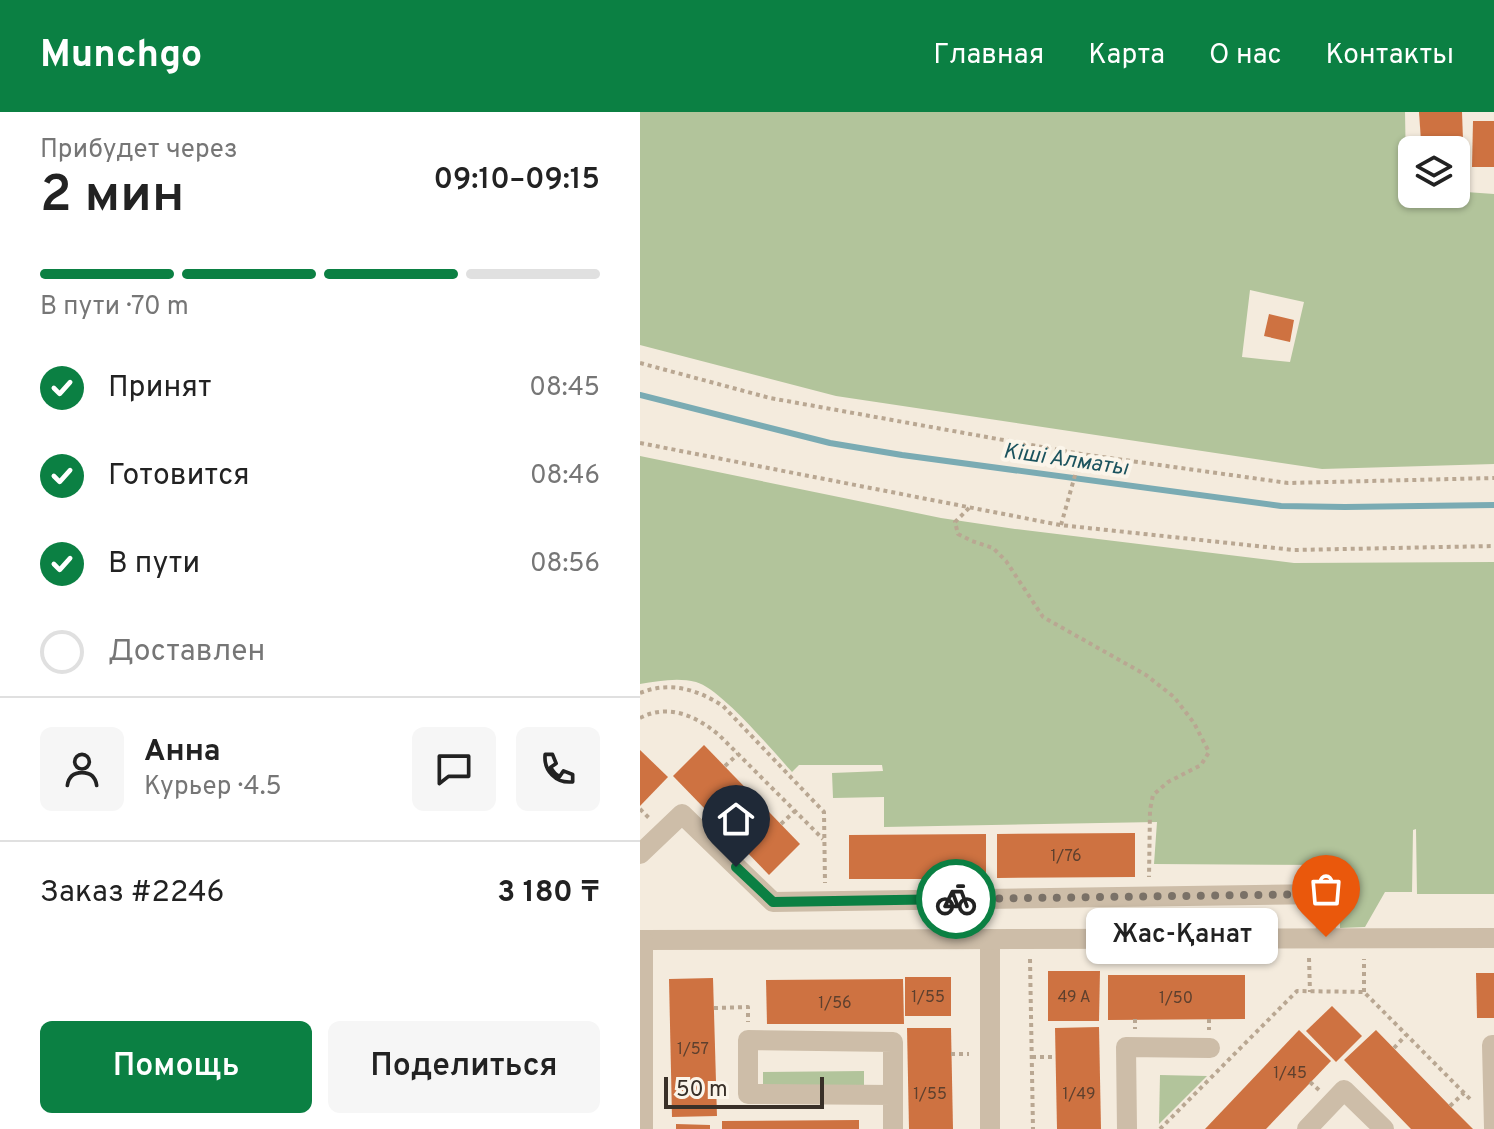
<!DOCTYPE html>
<html lang="ru">
<meta charset="utf-8">
<style>
:root{--surface:#fff;--page:#f6f6f6;--text:#222;--muted:#767676;--line:#e0e0e0;--accent:#0b8043}
body{margin:0;font-family:Overpass,sans-serif;background:var(--page);color:var(--text);height:100vh;display:flex;flex-direction:column;font-size:30px;white-space:nowrap}
*{box-sizing:border-box;margin:0}
p{font-size:26px;color:var(--muted)}
.icon{flex:none;width:44px;height:44px;fill:none;stroke:currentColor;stroke-width:2;stroke-linecap:round;stroke-linejoin:round}
.map{position:relative;flex:1;overflow:hidden}
.panel{display:flex;flex-direction:column;background:var(--surface);width:640px}
.panel>*{flex:none}
.tools{position:absolute;left:758px;top:24px;display:grid;gap:16px}
.tools a{display:grid;place-items:center;width:72px;height:72px;border-radius:12px;background:var(--surface);box-shadow:0 2px 6px #0004;font-size:40px}
.scale{position:absolute;left:24px;bottom:20px;width:160px;box-sizing:border-box;padding-left:8px;border:4px solid #393028;border-top:0;font-size:22px;line-height:28px;white-space:nowrap;color:#393028;-webkit-text-stroke:6px #fbf5ea;paint-order:stroke}
.pin{position:absolute;display:grid;place-items:center;width:68px;height:68px;color:#fff;margin:-82px -34px;border-radius:50% 50% 50% 0;rotate:-45deg;box-shadow:0 0 8px #0007}
.pin .icon{rotate:45deg}
.courier{position:absolute;display:grid;place-items:center;width:80px;height:80px;margin:-40px;border:6px solid #0b8043;border-radius:50%;background:#fff;color:#222;box-shadow:0 2px 10px #0007}
.bubble{position:absolute;height:56px;border-radius:12px;background:var(--surface);box-shadow:0 2px 6px #0004;font-size:26px;font-weight:600;line-height:56px;text-align:center}
.overview em{font-style:normal;font-weight:600}
.overview div{display:flex;flex-direction:column-reverse}
.overview{display:flex;align-items:center;justify-content:space-between;height:136px;padding:0 40px}
h1{font-size:52px;font-weight:600;line-height:60px}
.bar{display:grid;grid-template-columns:repeat(4,1fr);gap:12px 8px;align-content:center;height:96px;padding:0 40px}
.bar i{height:10px;border-radius:6px;background:var(--line)}
.bar .current{background:var(--accent)}
.bar p{grid-column:span 4}
.line{display:flex;align-items:center;gap:20px;padding:0 40px;border-top:2px solid var(--line)}
.line div{flex:1}
.round{display:grid;place-items:center;flex:none;width:84px;height:84px;border-radius:12px;background:var(--page)}
ol{padding:0 40px;list-style:none}
li{display:flex;align-items:center;gap:24px;height:88px}
li p{margin-inline-start:auto}
li .icon{padding:8px;border-radius:50%;background:var(--accent);color:#fff;stroke-width:4}
li:last-child{color:var(--muted)}
li i{width:44px;height:44px;border:4px solid var(--line);border-radius:50%}
.action{display:flex;gap:16px;margin-top:auto;padding:16px 40px}
.action a{flex:1;height:92px;border-radius:12px;background:var(--accent);color:#fff;font-size:32px;font-weight:600;line-height:92px;text-align:center}
.action a+a{background:var(--page);color:var(--text)}
header{display:flex;align-items:center;gap:48px;box-sizing:border-box;height:112px;padding:0 40px;background:var(--accent);color:#fff}
header strong{font-size:38px}
nav{display:flex;gap:44px;margin-inline-start:auto;font-size:28px}
main{display:flex;flex:1;min-height:0}
.map>svg:first-child{display:block}
</style>
<header>
<strong>Munchgo</strong>
<nav><a>Главная</a><a>Карта</a><a>О нас</a><a>Контакты</a></nav>
</header>
<main>
<section class="panel">
<div class="overview"><div><h1>2 мин</h1><p>Прибудет через</p></div><em>09:10–09:15</em></div>
<div class="bar"><i class="current"></i><i class="current"></i><i class="current"></i><i></i><p>В пути · 70 m</p></div>
<ol>
<li><svg class="icon" aria-label="check" viewBox="0 0 24 24"><path d="M5 12l5 5 9-10"/></svg>Принят<p>08:45</p></li>
<li><svg class="icon" aria-label="check" viewBox="0 0 24 24"><path d="M5 12l5 5 9-10"/></svg>Готовится<p>08:46</p></li>
<li><svg class="icon" aria-label="check" viewBox="0 0 24 24"><path d="M5 12l5 5 9-10"/></svg>В пути<p>08:56</p></li>
<li><i></i>Доставлен</li>
</ol>
<div class="line" style="height:144px"><a class="round"><svg class="icon" aria-label="person" viewBox="0 0 24 24"><circle cx="12" cy="8" r="4"/><path d="M4 21q1-7 8-7t8 7"/></svg></a><div><b>Анна</b><p>Курьер · 4.5</p></div><a class="round"><svg class="icon" aria-label="chat" viewBox="0 0 24 24"><path d="M4 5h16v11H9l-5 4z"/></svg></a><a class="round"><svg class="icon" aria-label="phone" viewBox="0 0 24 24"><path d="M5 4h4l2 5-3 2q2 4 5 5l2-3 5 2v4C11 20 4 13 5 4z"/></svg></a></div>
<div class="line" style="height:104px"><div>Заказ #2246</div><b>3 180 ₸</b></div>
<div class="action"><a>Помощь</a><a>Поделиться</a></div>
</section>
<div class="map">
<svg width="854" height="1017" viewBox="0 0 854 1017">
<rect width="100%" height="100%" fill="#f4ebdd"/>
<g fill="#b2c49b" fill-rule="evenodd">
<path d="M0 0H765L766 57 772 58V82H816V62L826 63V80L854 82V352L682 357 196 284 0 233ZM610 178 664 190 650 250 602 245Z"/>
<path d="M0 344 301 406 375 417 654 451 854 450V782H777L776 717 773 718 772 780H745L725 815 700 816 699 753 514 752 517 710 244 715V685L193 686 192 661 243 659 242 653H159L152 660C132 638 81 577 56 570 38 565 18 569 0 572Z"/>
<path d="M224 959V976L123 977V960Z"/>
<path d="M520 963 567 964 519 1012Z"/>
</g>
<g fill="none" stroke-linecap="round" stroke-linejoin="round">
<path stroke="#7aabb3" stroke-width="6" d="M0 283 190 331 262 343 641 394 705 395 854 393"/>
</g>
<g fill="#ce7241">
<path d="M779 0H822L823 28 781 29Z"/>
<path d="M833 9H854V55H832Z"/>
<path d="M629 202 654 208 650 230 624 224Z"/>
<path d="M64 633 160 732 129 763 33 664Z"/>
<path d="M0 638 28 665 0 694Z"/>
<path d="M495 721V765L357 766V722Z"/>
<path d="M346 722V767H209V723Z"/>
<path d="M408 859H460L459 909H408Z"/>
<path d="M836 861H854V906H837Z"/>
<path d="M468 863H605V907L468 908Z"/>
<rect x="265" y="865" width="46" height="39"/>
<path d="M73 866 77 1004 32 1005 29 867Z"/>
<path d="M263 867 264 912H127L126 868Z"/>
<path d="M692 894 722 924 696 950 666 919Z"/>
<path d="M459 915 461 1017H417L415 916Z"/>
<path d="M267 916H311L313 1017H269Z"/>
<path d="M659 918 691 949 626 1017H565Z"/>
<path d="M736 918 810 994 833 1017H771L704 948Z"/>
<path d="M219 1008V1017H82V1009Z"/>
<path d="M36 1012 70 1013V1017H36Z"/>
</g>
<g fill="none" stroke-linecap="round" stroke-linejoin="round">
<g stroke="#b9a792" stroke-width="4" stroke-dasharray="4 4" stroke-linecap="butt">
<path d="M0 251 130 286 441 342 648 371 854 366"/>
<path d="M0 331 420 413 654 438 854 434"/>
<path d="M329 396 315 410 318 422 332 429 353 436 366 449 403 505 506 563 534 585 554 611 569 640 561 653 528 670 513 683 510 698 509 765"/>
<path d="M421 413 441 342"/>
<path d="M0 581C29 569 57 577 83 594L184 700 185 771"/>
<path d="M0 606C29 591 56 604 79 623L183 727"/>
<path d="M85 654 98 642"/>
<path d="M0 697 10 707"/>
<path d="M141 712 155 699"/>
<path d="M669 846 670 880"/>
<path d="M390 847 393 1017"/>
<path d="M724 880V847"/>
<path d="M74 896 108 895V910"/>
<path d="M495 907V917"/>
<path d="M569 907V918"/>
<path d="M754 936 766 923"/>
<path d="M311 942H329"/>
<path d="M392 945H416"/>
<path d="M670 970 679 978"/>
<path d="M76 976H90"/>
<path d="M810 994 824 981"/>
<path d="M520 1017 657 879 724 880 832 989"/>
</g>
<g stroke="#cdbda8" stroke-width="20">
<path d="M0 742 42 702 133 790 685 782 686 825"/>
<path d="M350 827V1017"/>
<path d="M0 828 854 826"/>
<path d="M854 933H852L854 1016"/>
<path d="M253 983 108 982V928L253 930V1017"/>
<path d="M3 1017V828"/>
<path d="M487 1017 486 935 570 936"/>
<path d="M667 1017 704 978 744 1017"/>
</g>
</g>
<g fill="none" stroke-linecap="round" stroke-linejoin="round">
<path stroke="#7a7167" stroke-width="8" stroke-dasharray="0 14.4" d="M316 787 685 782 686 825"/>
<path stroke="#0b8043" stroke-width="10" d="M96 755 133 790 316 787"/>
</g>
<g text-anchor="middle" stroke-width="8" stroke-linejoin="round" paint-order="stroke">
<g font-size="16" fill="#5e402e">
<text x="426" y="749">1/76</text>
<text x="288" y="890">1/55</text>
<text x="434" y="890">49 А</text>
<text x="536" y="891">1/50</text>
<text x="195" y="896">1/56</text>
<text x="53" y="942">1/57</text>
<text x="650" y="966">1/45</text>
<text x="290" y="987">1/55</text>
<text x="439" y="987">1/49</text>
</g>
<g font-size="22" font-style="italic" fill="#1b535e" stroke="#fbf5ea">
<text transform="translate(426 346) rotate(8)" y="8">Кіші Алматы</text>
</g>
</g>
</svg>
<div class="tools">
<a><svg class="icon" aria-label="layers" viewBox="0 0 24 24"><path d="M12 4l9 5-9 5-9-5zM3 14l9 5 9-5"/></svg></a>
</div>
<div class="scale">50 m</div>
<div class="pin" style="left:686px;top:825px;background:#ea580c"><svg class="icon" aria-label="bag" viewBox="0 0 24 24"><path d="M5 8h14l-1 12H6zM9 8a3 3 0 0 1 6 0"/></svg></div>
<div class="pin" style="left:96px;top:755px;background:#1f2937"><svg class="icon" aria-label="home" viewBox="0 0 24 24"><path d="M3 11l9-7 9 7M6 9v11h12V9"/></svg></div>
<div class="courier" style="left:316px;top:787px"><svg class="icon" aria-label="bike" viewBox="0 0 24 24"><circle cx="6" cy="16" r="4"/><circle cx="18" cy="16" r="4"/><path d="M6 16l4-8h5l3 8M10 8l3 8H6M13 5h3"/></svg></div>
<div class="bubble" style="left:446px;top:796px;width:192px">Жас-Қанат</div>
</div>
</main>
